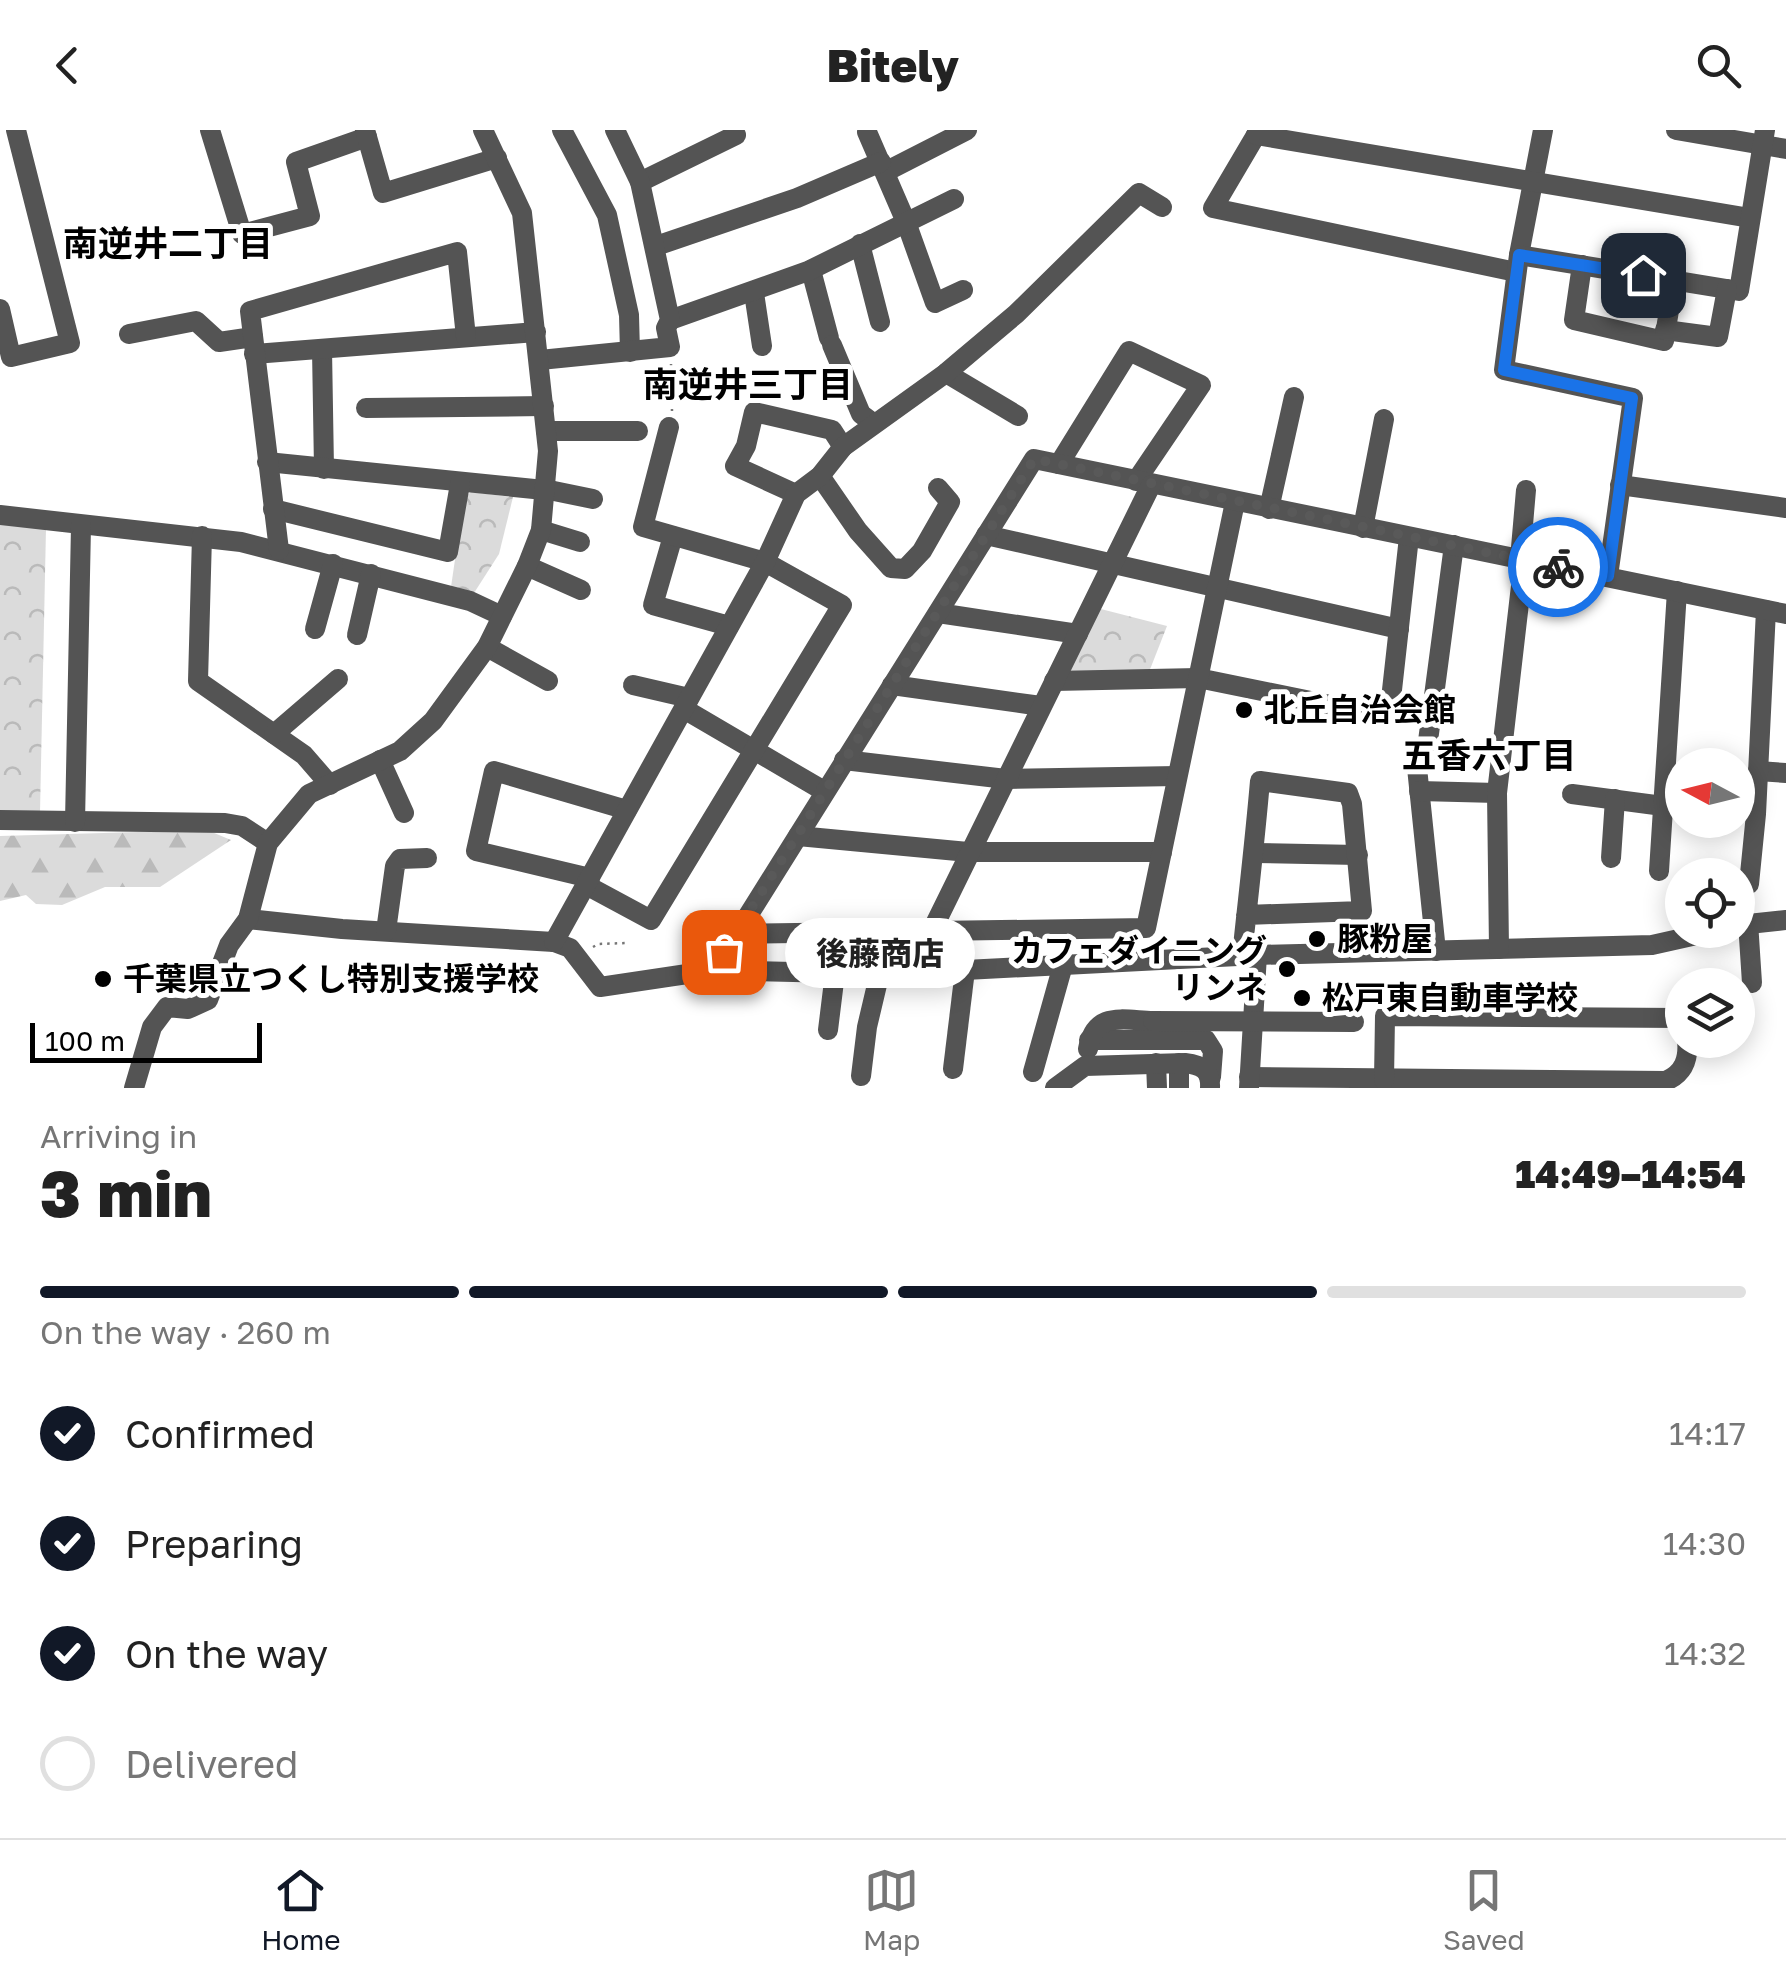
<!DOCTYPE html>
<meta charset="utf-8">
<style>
:root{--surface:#fff;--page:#f2f2f2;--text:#222;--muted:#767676;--line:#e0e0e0;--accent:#111827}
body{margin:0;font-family:"Golos Text","Noto Sans JP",sans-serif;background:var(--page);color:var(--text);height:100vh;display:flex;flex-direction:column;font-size:38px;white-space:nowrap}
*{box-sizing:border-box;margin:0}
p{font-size:32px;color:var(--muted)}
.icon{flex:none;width:55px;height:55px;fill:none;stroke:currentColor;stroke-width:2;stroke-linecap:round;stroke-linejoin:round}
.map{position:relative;height:958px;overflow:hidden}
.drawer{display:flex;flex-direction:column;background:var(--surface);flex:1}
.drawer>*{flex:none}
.needle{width:65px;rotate:277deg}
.controls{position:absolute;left:1665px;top:618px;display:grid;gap:20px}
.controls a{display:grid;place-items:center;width:90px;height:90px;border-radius:50%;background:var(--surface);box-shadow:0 5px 25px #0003;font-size:50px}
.scale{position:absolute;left:30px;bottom:25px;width:232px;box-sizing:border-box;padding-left:10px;border:5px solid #000;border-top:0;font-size:28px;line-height:35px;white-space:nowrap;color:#000;-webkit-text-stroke:8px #fff;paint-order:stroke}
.pin{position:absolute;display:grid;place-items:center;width:85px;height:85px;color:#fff;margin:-42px;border-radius:20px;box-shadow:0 5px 15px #0006}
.courier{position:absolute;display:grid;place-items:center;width:100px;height:100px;margin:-50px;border:8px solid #1a73e8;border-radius:50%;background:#fff;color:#222;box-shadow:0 2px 12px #0007}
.bubble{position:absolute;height:70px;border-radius:35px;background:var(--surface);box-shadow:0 5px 25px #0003;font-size:32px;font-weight:800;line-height:70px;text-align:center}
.summary em{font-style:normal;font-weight:800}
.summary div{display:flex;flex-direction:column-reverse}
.summary{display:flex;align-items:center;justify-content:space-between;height:170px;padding:0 40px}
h1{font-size:65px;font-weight:800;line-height:75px}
.bar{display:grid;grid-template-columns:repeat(4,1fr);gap:15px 10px;align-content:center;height:120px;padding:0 40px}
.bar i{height:12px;border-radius:8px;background:var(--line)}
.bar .on{background:var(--accent)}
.bar p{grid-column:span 4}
ol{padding:0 40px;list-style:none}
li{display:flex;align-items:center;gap:30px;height:110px}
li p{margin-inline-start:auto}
li .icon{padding:10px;border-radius:50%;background:var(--accent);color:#fff;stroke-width:4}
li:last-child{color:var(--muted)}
li i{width:55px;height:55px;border:5px solid var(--line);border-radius:50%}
header{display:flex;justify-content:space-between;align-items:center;height:130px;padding:0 40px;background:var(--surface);font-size:45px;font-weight:800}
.tab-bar{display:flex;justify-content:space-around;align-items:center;height:140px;border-top:2px solid var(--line);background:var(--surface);font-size:28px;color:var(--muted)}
.tab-bar a{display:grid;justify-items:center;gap:5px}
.tab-bar .on{color:var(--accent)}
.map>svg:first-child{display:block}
</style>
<header><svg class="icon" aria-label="back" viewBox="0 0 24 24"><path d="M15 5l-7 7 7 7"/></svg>Bitely<svg class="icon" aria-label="search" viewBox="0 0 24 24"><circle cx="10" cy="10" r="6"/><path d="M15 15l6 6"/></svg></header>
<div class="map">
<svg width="1786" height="958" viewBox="0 0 1786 958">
<defs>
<pattern id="forest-firs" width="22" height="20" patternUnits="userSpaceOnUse" patternTransform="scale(2.5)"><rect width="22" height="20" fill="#dbdbdb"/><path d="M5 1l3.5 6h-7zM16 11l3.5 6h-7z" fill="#bababa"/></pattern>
<pattern id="park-crowns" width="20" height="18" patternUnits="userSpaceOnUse" patternTransform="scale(2.5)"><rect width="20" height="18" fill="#dbdbdb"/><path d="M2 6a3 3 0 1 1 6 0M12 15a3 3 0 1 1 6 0" fill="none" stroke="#bababa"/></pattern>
</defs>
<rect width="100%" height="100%" fill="#fff"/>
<path fill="url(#forest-firs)" d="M207 700 231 710 160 757H105L62 775 36 774 26 765 0 771V706Z"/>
<g fill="url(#park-crowns)">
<path d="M471 362 513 367 499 424 474 463 451 457 464 368Z"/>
<path d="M0 394 46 398 40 682H0Z"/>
<path d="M1097 478 1167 496 1149 542 1067 545Z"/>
</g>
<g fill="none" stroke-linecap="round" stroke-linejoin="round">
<g stroke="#767676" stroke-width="2.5" stroke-dasharray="2.5 5" stroke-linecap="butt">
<path d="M671 234 672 281"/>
<path d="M593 817 598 814 628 813"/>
</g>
<g stroke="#545454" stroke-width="20">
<path d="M210 0 242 104 310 86 296 32 367 7"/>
<path d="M365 0 383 63 497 28"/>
<path d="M562 0 607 85 629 185 630 222"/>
<path d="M1259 0 1213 78 1516 142"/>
<path d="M1543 0 1519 125 1504 240 1633 268 1608 446"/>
<path d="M1676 0 1786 19"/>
<path d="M867 2 906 92 935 173 963 160"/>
<path d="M1256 5 1750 88"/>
<path d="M885 42 967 0"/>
<path d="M640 52 736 5"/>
<path d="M860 114 880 192"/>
<path d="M656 116 797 68 881 32"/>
<path d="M1519 125 1739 161 1765 0"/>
<path d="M1582 135 1574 190 1664 211 1674 150"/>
<path d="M811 140 829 208"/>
<path d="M754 163 762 216"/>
<path d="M0 179 11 227 70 213 16 0"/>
<path d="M670 190 808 141 954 69"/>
<path d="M1665 200 1718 207 1727 159"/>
<path d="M129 204 196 191 219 212 253 207"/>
<path d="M832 215 861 284 873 293"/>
<path d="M322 219 324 339"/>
<path d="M254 224 536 202"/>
<path d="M540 230 670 217 666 198 670 190 640 52 615 0"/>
<path d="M946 243 1018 286"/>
<path d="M366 278 544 276"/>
<path d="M546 301H638"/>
<path d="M267 332 554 361 593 369"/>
<path d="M1059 334 1129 221 1201 255 1136 351"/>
<path d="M820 346 858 401 891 438 905 439 922 421 950 372 938 358"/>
<path d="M1620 355 1786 378"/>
<path d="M796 364 735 336 746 316 754 282 832 300 843 317"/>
<path d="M273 379 448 422 460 354"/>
<path d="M1269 379 1294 267"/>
<path d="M0 385 241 412 470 471 502 486"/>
<path d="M1363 398 1384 289"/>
<path d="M541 400 580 412"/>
<path d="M986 405 1399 499"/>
<path d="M202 406 198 551 304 625 330 655"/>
<path d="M673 406 653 475 729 496"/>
<path d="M279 420 250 181 457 122 466 207"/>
<path d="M1520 429 1526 360"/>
<path d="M527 436 581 460"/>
<path d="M938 483 1078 504"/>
<path d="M315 499 333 434"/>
<path d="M357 505 371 444"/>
<path d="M487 517 548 551"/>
<path d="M1054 551 1198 548 1389 587 1409 407"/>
<path d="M633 555 689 568"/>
<path d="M892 555 1041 576"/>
<path d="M684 579 824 661"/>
<path d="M274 604 338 549"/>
<path d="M1426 626 1454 415"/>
<path d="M1416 628 1436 821"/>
<path d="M380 630 404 683"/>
<path d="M844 630 1006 649 1177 646"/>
<path d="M1758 641 1786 643"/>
<path d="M1419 661 1497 663"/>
<path d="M1572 664 1663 676"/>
<path d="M0 690 225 693 242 696 268 713"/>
<path d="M75 692 81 396"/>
<path d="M798 706 968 722H1162"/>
<path d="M1254 723 1358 725"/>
<path d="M1611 728 1615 669"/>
<path d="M1659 741 1677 461"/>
<path d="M590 748 476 721 494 641 627 680"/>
<path d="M1749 754 1756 684 1766 480"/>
<path d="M586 755 651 790 842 475 765 432 643 397 669 297"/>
<path d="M248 789 342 799 554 812 570 818 600 857 714 840 835 843 965 840 1257 825 1652 815 1719 800"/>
<path d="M1748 792 1752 853"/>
<path d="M1739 795 1786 790"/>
<path d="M386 801 395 736 400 729 427 728"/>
<path d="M736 804 1146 798 1235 372"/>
<path d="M554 812 765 432 796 364 820 346 843 317 946 243 1016 184 1139 63 1162 77"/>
<path d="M1499 819 1497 663 1524 430"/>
<path d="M1242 826C1248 768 1255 710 1260 651L1348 663 1352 674 1362 781 1246 785"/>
<path d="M714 840 1034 329 1786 484"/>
<path d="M912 841 1151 355"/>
<path d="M828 900 835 843"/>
<path d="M1089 910H1206L1213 921 1211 947"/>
<path d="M1088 919C1095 881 1121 890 1153 891"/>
<path d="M1156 933 1157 958"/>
<path d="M1179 933V958"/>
<path d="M953 939 965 840"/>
<path d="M1033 942 1063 835"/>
<path d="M861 946 867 897 880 842"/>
<path d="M1249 947 1666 951C1684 943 1689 929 1687 910"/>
<path d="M1384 950 1385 886 1682 888"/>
<path d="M134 958 152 897 167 877 188 879 208 870 229 815 248 789 268 713 309 664 400 621 433 591 487 517 527 436 541 400 548 321 522 83 483 0"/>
<path d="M1055 958 1085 936 1185 933C1202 935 1211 940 1210 958"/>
<path d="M1249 958 1257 825"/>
</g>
<path stroke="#545454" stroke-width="20" d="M1153 891 1354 892"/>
</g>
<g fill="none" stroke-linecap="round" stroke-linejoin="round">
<path stroke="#595959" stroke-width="10" stroke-dasharray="0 18" d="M724 822 1034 329 1558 437"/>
<path stroke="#1a73e8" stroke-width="12" d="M1558 437 1608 446 1632 268 1504 240 1519 125 1643 145"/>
</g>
<g fill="#000" stroke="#fff" stroke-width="4">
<circle cx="1244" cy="580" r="10"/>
<circle cx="1317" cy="809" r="10"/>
<circle cx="1287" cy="839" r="10"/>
<circle cx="103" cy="849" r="10"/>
<circle cx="1302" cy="868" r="10"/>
</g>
<g text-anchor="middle" stroke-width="10" stroke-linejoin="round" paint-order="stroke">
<g font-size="32" font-weight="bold" fill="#000" stroke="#fff" text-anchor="start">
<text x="1264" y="591">北丘自治会館</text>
<text x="1337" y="820">豚粉屋</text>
<text x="1267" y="832" text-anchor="end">カフェダイニング<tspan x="1267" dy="37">リンネ</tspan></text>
<text x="123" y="860">千葉県立つくし特別支援学校</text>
<text x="1322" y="879">松戸東自動車学校</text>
</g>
<g font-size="35" font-weight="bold" fill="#000" stroke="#fff">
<text x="168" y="126">南逆井二丁目</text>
<text x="748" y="267">南逆井三丁目</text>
<text x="1489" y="638">五香六丁目</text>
</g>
</g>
</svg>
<div class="controls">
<a><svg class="needle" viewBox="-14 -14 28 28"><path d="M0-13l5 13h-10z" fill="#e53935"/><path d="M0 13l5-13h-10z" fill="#767676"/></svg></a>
<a><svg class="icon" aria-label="locate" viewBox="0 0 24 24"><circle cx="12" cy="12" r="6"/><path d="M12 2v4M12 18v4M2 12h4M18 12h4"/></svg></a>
<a><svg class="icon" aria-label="layers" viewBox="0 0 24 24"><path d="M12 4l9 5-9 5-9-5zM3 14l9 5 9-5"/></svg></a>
</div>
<div class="scale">100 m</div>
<div class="pin" style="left:724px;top:822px;background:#ea580c"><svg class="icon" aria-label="bag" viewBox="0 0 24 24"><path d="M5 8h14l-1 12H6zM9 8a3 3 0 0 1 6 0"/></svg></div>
<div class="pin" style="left:1643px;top:145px;background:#1f2937"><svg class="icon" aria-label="home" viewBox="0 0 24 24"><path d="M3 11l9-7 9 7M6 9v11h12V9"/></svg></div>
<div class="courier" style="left:1558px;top:437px"><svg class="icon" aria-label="bike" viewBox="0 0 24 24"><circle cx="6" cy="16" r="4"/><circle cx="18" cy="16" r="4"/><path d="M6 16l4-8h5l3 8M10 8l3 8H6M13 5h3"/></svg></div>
<div class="bubble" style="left:785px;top:788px;width:190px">後藤商店</div>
</div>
<section class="drawer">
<div class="summary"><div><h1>3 min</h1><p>Arriving in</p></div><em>14:49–14:54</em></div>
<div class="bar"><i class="on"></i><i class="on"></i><i class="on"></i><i></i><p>On the way · 260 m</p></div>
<ol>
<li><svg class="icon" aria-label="check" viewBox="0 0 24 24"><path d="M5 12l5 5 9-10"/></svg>Confirmed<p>14:17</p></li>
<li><svg class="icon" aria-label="check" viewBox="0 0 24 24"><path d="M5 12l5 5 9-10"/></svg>Preparing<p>14:30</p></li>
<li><svg class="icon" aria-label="check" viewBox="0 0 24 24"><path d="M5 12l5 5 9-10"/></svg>On the way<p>14:32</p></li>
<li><i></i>Delivered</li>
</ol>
</section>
<nav class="tab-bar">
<a class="on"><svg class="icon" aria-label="home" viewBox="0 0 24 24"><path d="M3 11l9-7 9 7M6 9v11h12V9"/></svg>Home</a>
<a><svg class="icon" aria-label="map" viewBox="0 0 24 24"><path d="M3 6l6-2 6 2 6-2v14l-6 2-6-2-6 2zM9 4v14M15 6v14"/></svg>Map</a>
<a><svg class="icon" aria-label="saved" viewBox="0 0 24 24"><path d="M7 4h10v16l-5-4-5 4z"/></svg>Saved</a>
</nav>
